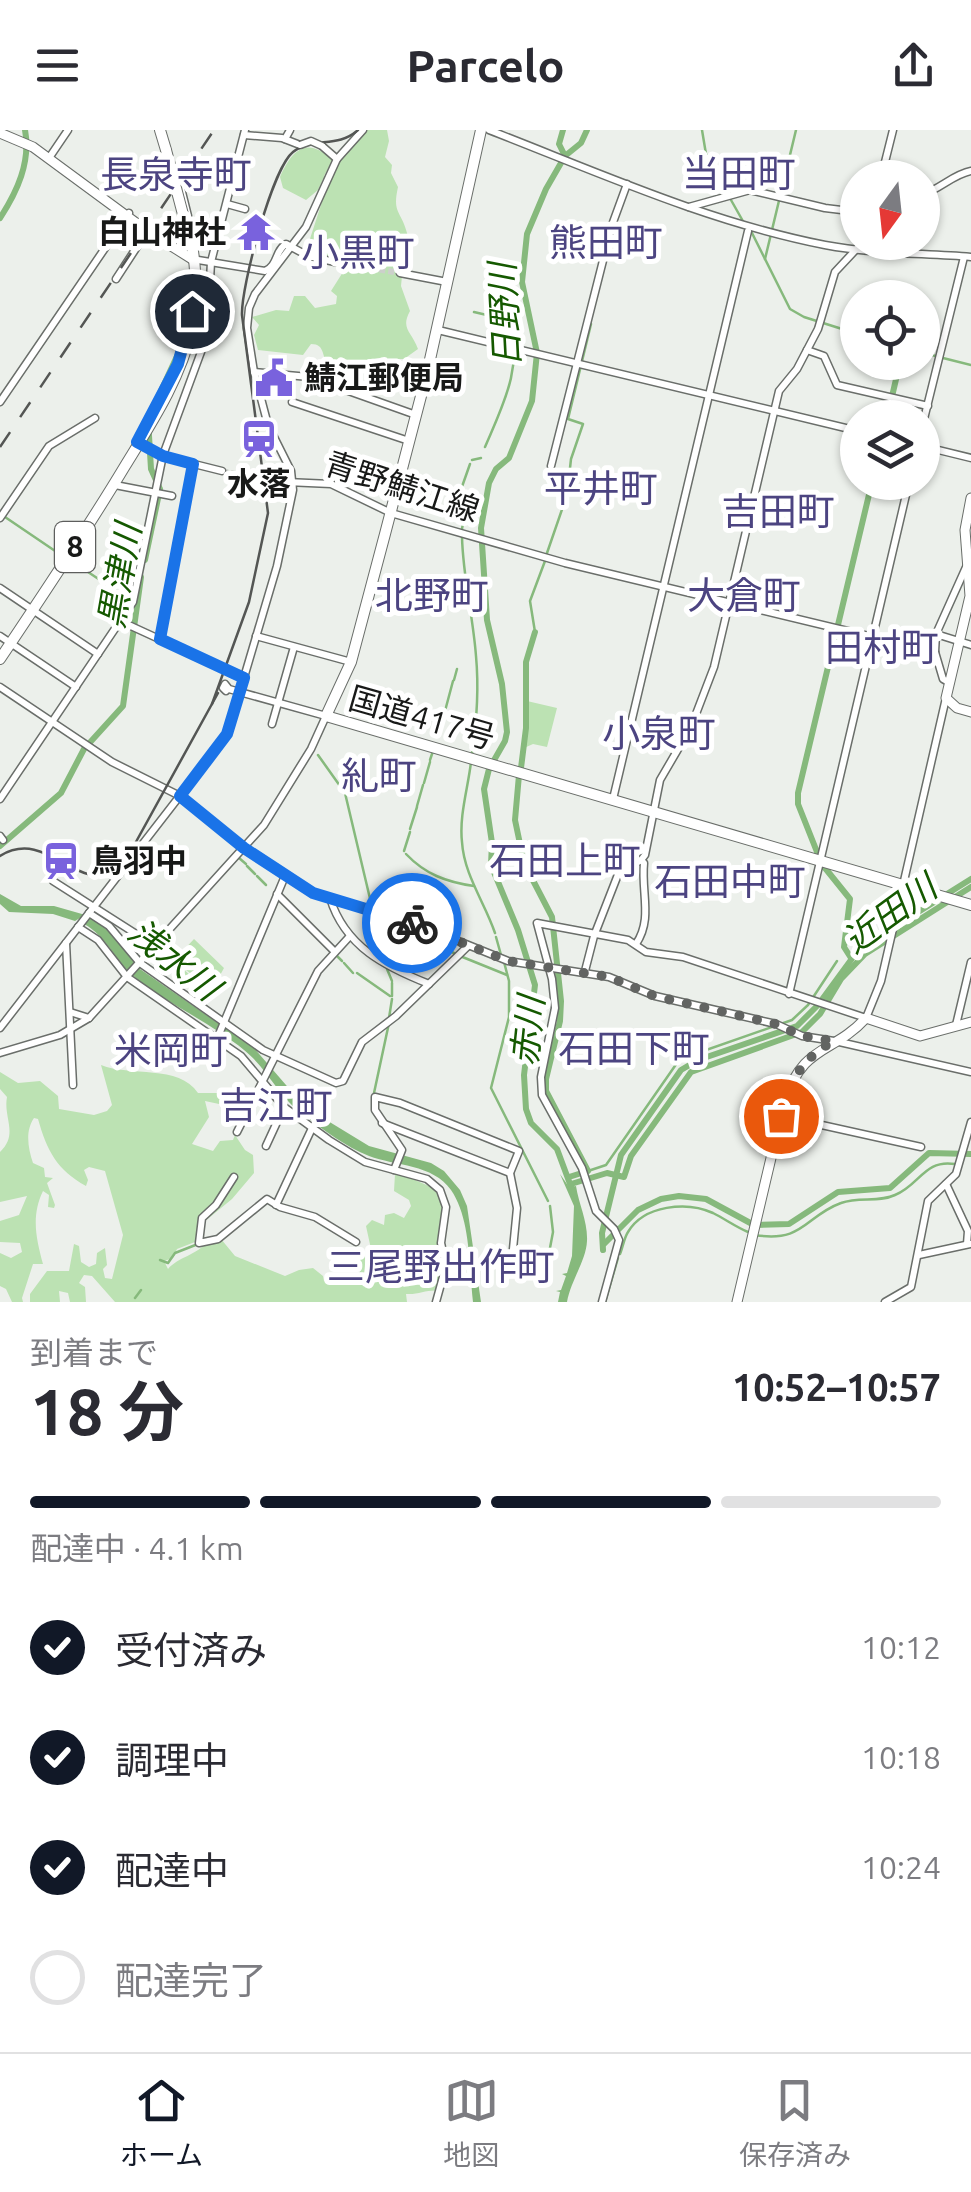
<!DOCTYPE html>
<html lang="ja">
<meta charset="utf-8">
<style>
:root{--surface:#fff;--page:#f2f2f3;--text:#2b2b33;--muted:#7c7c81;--line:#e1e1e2;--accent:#111827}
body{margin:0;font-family:Ubuntu,"Noto Sans JP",sans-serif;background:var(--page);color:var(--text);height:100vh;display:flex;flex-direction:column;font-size:38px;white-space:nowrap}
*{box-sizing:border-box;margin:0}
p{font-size:32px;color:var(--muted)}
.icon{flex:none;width:55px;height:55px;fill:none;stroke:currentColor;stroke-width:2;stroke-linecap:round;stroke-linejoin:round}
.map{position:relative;height:1172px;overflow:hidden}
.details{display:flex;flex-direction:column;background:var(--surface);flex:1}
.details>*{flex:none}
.needle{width:65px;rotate:195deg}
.controls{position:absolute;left:840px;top:30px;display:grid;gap:20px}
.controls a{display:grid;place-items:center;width:100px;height:100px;border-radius:50%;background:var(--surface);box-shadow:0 2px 8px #0004;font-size:50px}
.pin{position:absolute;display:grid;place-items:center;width:85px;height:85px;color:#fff;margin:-42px;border:5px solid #fff;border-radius:50%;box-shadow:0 2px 10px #0007}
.courier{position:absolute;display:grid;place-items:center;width:100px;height:100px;margin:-50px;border:8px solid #1a73e8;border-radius:50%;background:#fff;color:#222;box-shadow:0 2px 12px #0007}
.overview em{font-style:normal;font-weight:700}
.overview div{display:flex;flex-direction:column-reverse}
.overview{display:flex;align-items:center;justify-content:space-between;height:170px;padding:0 30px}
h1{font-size:65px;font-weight:700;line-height:75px}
.bar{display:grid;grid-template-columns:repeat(4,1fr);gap:15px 10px;align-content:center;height:120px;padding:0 30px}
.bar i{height:12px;border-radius:8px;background:var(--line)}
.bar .selected{background:var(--accent)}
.bar p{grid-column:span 4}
ol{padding:0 30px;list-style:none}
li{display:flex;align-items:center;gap:30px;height:110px}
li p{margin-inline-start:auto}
li .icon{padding:10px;border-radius:50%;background:var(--accent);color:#fff;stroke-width:4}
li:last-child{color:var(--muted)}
li i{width:55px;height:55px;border:5px solid var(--line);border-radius:50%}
header{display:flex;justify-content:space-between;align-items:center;height:130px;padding:0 30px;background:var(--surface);font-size:45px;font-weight:700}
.tabs{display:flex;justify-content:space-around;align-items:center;height:140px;border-top:2px solid var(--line);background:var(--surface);font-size:28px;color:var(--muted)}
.tabs a{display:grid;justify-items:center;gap:5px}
.tabs .selected{color:var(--accent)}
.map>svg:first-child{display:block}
</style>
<header><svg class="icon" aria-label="menu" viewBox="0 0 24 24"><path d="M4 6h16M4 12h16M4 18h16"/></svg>Parcelo<svg class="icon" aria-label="share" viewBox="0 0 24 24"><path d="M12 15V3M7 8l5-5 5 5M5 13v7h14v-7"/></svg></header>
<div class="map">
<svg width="971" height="1172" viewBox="0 0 971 1172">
<rect width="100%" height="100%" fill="#ecf0eb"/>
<g fill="#bce2b3">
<path d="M365 0H387L389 11 385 27 392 35 391 43 398 57C392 84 401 80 407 103 409 114 408 127 407 138H397L396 141 402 146 401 156 410 181C400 199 412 202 418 219L404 229H377L374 235 364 237 358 248 335 235 329 237C321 227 326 214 311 214L303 225 258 220 254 205 259 195 252 187 276 180 289 181 294 166H305L315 178 336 174 337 166 331 161 343 142 333 134 334 127 310 124 312 118 308 115 329 50 323 49 318 60 306 70 283 58 280 47C293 18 307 7 333 30L324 46 329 49 339 31Z"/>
<path d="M527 571 557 578 547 617 533 614 524 618Z"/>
<path d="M194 809 224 838 212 860 177 833 193 848 186 855 166 839Z"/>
<path d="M101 935C130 947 179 934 198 963H218L224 972 219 974 205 971 209 987 192 1014 213 1021 220 1011 233 1010 235 1005 245 1020 253 1025 254 1043 232 1069 204 1092H200L197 1102 200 1110 177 1119 173 1128 164 1131 168 1139C178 1127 197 1125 207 1112L221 1109 235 1126 285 1146 299 1140 313 1138 323 1146 324 1151 346 1147 354 1150 361 1140 359 1137 362 1121 371 1119 366 1096 372 1090 384 1095 385 1085 394 1083 404 1088 411 1076 409 1070 394 1061 395 1044 399 1043 438 1060 446 1078 439 1111 445 1136 441 1161C427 1159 419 1165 406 1164L407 1172H115L92 1146 84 1145 79 1153 85 1157 86 1172H70L68 1163 59 1161 60 1172H30V1164L47 1141H69L74 1114 79 1116 81 1132 89 1137 96 1134 97 1123 105 1118 107 1135 103 1139 105 1148 112 1149 123 1105 105 1041 89 1037 84 1040 88 1050 86 1056C57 1040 47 1021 38 989L34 988C25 1001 28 1018 33 1033L44 1038 45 1047 53 1048 47 1053 55 1075 54 1078 48 1077 49 1065 43 1061C31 1086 36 1108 43 1134H33L22 1168 23 1172H12L6 1159 0 1156V1123L11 1128 22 1122 20 1113 0 1112V1091L19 1085 27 1066 0 1072V1022C19 1004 3 988 7 967L0 959V942L18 953 40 951 58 966 59 979 94 985 107 981 112 975Z"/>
</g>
<g fill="#86b97c">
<path d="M0 764 21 776H54L89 786 109 801 140 839 254 918 305 977 369 1016 431 1033 444 1041 460 1060 467 1076 481 1172H473C469 1138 471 1089 451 1060 433 1034 395 1036 369 1026 346 1017 324 1000 305 986 279 968 268 939 244 920 210 892 165 873 131 844 114 828 106 806 84 794L86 791 80 788 75 791 53 784 9 782 0 774Z"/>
<path d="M560 1044 569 1057 576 1056C579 1075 588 1092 587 1111 586 1131 571 1150 567 1172H558L560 1162 556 1161 561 1160 566 1146 562 1144 567 1143 572 1126 574 1076Z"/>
</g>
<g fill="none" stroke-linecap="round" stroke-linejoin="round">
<g stroke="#86b97c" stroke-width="2.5">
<path d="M702 0 706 24 727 63"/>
<path d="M731 70 744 93"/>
<path d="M752 103 790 179 804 187 858 204"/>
<path d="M765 129 796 0"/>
<path d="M474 182 508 190C525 234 502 277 485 317"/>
<path d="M922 223 936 226"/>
<path d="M943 228 971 235"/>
<path d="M472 330 481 328"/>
<path d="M5 387 64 427"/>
<path d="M462 399 467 369 458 368 470 334"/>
<path d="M462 407C463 448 473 486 476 526 479 559 477 590 472 623"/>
<path d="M547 423 567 365 571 329 583 294 568 289 591 194"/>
<path d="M70 430 112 458"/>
<path d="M114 459 129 469"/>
<path d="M535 502 530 471 545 431"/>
<path d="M454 550 457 539"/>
<path d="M445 581 453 551"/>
<path d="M438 604 444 583"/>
<path d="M318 625 345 663 372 777"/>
<path d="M430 630 433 621"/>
<path d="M471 632C468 658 459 686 462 712 464 745 485 773 495 803"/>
<path d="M424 653 430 632"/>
<path d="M417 676 423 655"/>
<path d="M410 699 417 677"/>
<path d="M404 721 410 702"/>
<path d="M406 724C425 744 446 752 474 756"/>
<path d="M239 728 246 734"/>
<path d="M247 736 255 744"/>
<path d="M257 746 266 755"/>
<path d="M374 784 383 828"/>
<path d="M391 797 410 805"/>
<path d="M412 806 433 814"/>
<path d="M496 807 501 825"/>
<path d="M436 816 454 823"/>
<path d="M335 824 342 831"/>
<path d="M460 826 507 845"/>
<path d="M504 832 509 851V887L491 958 548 1071"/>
<path d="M344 833 353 843"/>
<path d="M387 839 392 851"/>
<path d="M357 843 390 866"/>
<path d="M392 866V853"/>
<path d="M389 888 392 869"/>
<path d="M374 963 389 893"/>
<path d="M588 1041 606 1035 677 933 689 926 792 890 808 875 837 831"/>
<path d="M755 1105C804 1113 805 1086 841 1073 859 1066 878 1073 895 1065 920 1055 924 1029 955 1034"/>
<path d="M620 1124C623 1117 624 1108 628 1102 644 1075 687 1071 713 1083 725 1089 736 1097 748 1102"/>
<path d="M160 1130 168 1133 175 1123 198 1114"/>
<path d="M546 1139 553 1102 550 1076"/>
<path d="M135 1168 141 1160"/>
<path d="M605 1172 618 1128"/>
</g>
<g stroke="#86b97c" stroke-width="6">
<path d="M563 0 559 14 565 26"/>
<path d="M0 88C17 62 31 32 25 0"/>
<path d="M887 288 897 245"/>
<path d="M145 430 160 359 151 339 148 289 178 224 188 190 191 160"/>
<path d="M521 638 526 598V532L535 502"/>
<path d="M519 645 515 690 524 733 552 787 561 871 560 891 546 949V961L588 1041 569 1047"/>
<path d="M0 716 61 663 84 619 123 576 141 447"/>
<path d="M819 727 798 674V663L872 352"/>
<path d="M821 733 850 769 844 817 851 828"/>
<path d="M571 1054 607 1043 624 1047 631 1026 691 942 802 902 820 884 841 849 865 824 971 757"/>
<path d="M573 1062 557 1019 531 993 526 979 524 945 535 855 518 800 491 735 492 713 484 659 489 639 505 611 507 602 502 554 487 490 481 398 489 353 496 339 509 328 532 271 537 223 522 152 527 104 546 59 565 26 581 13 587 0"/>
<path d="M604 1114 638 1080 661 1069 679 1066 706 1069 754 1095 789 1094 838 1062 890 1058 929 1023 971 1024"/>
<path d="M603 1120 602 1103 621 1025 681 940 698 930 797 896 818 875 859 819 971 749"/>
</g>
<path stroke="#ccd0cb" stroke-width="6" stroke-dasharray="6 3" stroke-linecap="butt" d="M335 132 400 143"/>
<path stroke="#ccd0cb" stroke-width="6" stroke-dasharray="6 3" stroke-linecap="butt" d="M222 341 264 351"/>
<g stroke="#6a6e6a" stroke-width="9">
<g id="tertiary">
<path d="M244 5 282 8 300 15"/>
<path d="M285 9 290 0"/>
<path d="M322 16 337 29"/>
<path d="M49 28 68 0"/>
<path d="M180 54 188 86"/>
<path d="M922 65C940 59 954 44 971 41"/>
<path d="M227 74 245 79"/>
<path d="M689 77 750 60 825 78 858 82"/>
<path d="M192 129 265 141C278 136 275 120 286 114L308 126 335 132"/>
<path d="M400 143 447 152"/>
<path d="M116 149 148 100"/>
<path d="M438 200 858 301"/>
<path d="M807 220 824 226 837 255 928 276"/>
<path d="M254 242 309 247 416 285"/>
<path d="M0 272 129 83"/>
<path d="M292 272 409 311"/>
<path d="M922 297 964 127"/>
<path d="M922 316 971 328"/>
<path d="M551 336 612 95 627 54"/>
<path d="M115 355 172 366"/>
<path d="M0 388 49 316 95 288"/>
<path d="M0 458 98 524"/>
<path d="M120 491 244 548"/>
<path d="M936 504 967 435"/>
<path d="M0 506 76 557"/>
<path d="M256 506 351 532"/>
<path d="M160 509 193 334"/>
<path d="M935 522 943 549 950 553"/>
<path d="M272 594 294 517"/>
<path d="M0 669 133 472 163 325 201 222 208 187 211 132 245 0"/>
<path d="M613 669 748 101"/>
<path d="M0 706 3 710"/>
<path d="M53 751 155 816"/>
<path d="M277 764 334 821"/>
<path d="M330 768C345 817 386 837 429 854"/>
<path d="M89 783 109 796 140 833 263 920 336 953 343 951 362 912 396 886 468 816"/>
<path d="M78 797 98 810 127 847"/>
<path d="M66 813 73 955"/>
<path d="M636 814C653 789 641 763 644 733L642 731"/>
<path d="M789 864 909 352"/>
<path d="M70 882 89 888"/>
<path d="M956 895 971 832"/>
<path d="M0 898 227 605 277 436 293 360 291 341 268 295 254 242 247 198 249 178 255 164 306 97 337 29 363 0"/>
<path d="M217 909 285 746"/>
<path d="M835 911 971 942"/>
<path d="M781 986 921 1017"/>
<path d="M382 993 510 1043"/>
<path d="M237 1002 318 841 350 806"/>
<path d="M266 1016 284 977"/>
<path d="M394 1040 402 1020 375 980V967L400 973 519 1021 510 1043 517 1078 513 1119"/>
<path d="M234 1047 216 1075 202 1088 199 1113 218 1109 267 1069 280 1077 315 1087 356 1112"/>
<path d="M946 1054 968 1101 967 1114"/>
<path d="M276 1075 313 996"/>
<path d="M919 1125 970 1114"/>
<path d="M602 1172 619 1110 614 1099 596 1081 582 1038 542 965 541 947 555 878 552 849 537 793 628 810 646 822 683 827 866 888 881 851 946 568"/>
<path d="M885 1172 911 1157 928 1071 956 1044 971 992"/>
</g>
</g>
<g stroke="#6a6e6a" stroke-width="9">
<g id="secondary">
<path d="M489 0C600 43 708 92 825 115 872 124 923 123 971 127"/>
<path d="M881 48 893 0"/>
<path d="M138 313 170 328 222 341"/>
<path d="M264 351 331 354 391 383 565 433 935 522 936 504 971 515"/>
<path d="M0 557 112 632 180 666 244 718 315 764 401 788 508 831 609 847 655 866 776 894 802 906 834 911"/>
<path d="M585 841 594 806 619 742C626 732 638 737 645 725L660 650 691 597 714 537 779 261 797 239 818 199 835 142 863 112"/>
<path d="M127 847 241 926 284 977 329 1010 365 1032 427 1049 440 1060 446 1077 441 1113 446 1136 436 1172"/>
<path d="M0 923 60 905 89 888 264 695 311 619 326 586 229 559 225 554 223 558 226 561"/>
</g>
</g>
<g stroke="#6a6e6a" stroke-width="11">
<g id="primary">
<path d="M0 3 33 17 143 98"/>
<path d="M149 102 192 129"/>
<path d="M971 368 965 400 970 466 946 568 957 578 971 582"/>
<path d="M737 1172 784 973C803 913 832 925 866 888L920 906 971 892"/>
</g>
</g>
<g stroke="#6a6e6a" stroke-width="12">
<g id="trunk">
<path d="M160 0 166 20"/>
<path d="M481 0 427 243 385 404 351 532 326 586 971 775"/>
<path d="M0 529C43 465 86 401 125 336 152 292 181 248 192 198 199 161 195 127 188 91"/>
</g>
</g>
<use href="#tertiary" stroke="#fff" stroke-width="6"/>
<use href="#secondary" stroke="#fff" stroke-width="6"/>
<use href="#primary" stroke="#fff" stroke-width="9"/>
<use href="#trunk" stroke="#fff" stroke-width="10"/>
<g stroke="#545654" stroke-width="2.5">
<path d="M212 574 249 472 268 383 242 185C241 157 272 39 293 22 313 6 337 19 358 0"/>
<path d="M0 726C51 694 85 779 126 730L218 563"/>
</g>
<path stroke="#545654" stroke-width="2.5" stroke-dasharray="18 18" stroke-linecap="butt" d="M0 317 214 0"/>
<g stroke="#6a6e6a" stroke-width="9" stroke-linecap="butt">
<path id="tertiary-bridge" d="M300 15 311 11 322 16"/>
</g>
<g stroke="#6a6e6a" stroke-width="12" stroke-linecap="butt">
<path id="trunk-bridge" d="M166 20 185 92"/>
</g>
<use href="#tertiary-bridge" stroke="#fff" stroke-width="6"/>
<use href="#trunk-bridge" stroke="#fff" stroke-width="10"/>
</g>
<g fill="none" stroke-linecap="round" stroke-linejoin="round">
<path stroke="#626462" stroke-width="10" stroke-dasharray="0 18" d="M412 793 508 831 609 847 654 866 776 894 802 906 834 911C802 928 789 952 781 986"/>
<path stroke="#1a73e8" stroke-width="12" d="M192 181 178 234 137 312 163 326 193 334 160 509 244 548 227 604 180 666 244 718 313 763 412 793"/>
</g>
<defs>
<g id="temple-bare" transform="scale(3)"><path d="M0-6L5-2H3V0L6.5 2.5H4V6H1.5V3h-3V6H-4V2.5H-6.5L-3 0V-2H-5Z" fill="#7962dd" stroke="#fff" stroke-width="2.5" paint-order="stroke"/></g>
<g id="civic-bare" transform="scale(3)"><path d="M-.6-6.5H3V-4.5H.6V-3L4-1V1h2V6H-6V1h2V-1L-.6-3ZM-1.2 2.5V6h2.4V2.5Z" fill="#7962dd" stroke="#fff" stroke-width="2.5" paint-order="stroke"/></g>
<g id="station-bare" transform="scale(3)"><path d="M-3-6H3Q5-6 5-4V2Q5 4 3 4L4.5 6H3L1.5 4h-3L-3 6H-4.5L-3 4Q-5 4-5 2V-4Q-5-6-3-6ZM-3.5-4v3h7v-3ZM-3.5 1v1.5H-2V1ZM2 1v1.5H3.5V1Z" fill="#7962dd" stroke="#fff" stroke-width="2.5" paint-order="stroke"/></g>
</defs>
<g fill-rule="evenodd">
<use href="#temple-bare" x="256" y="102"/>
<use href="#civic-bare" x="274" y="248"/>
<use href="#station-bare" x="259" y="309"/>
<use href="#station-bare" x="61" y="731"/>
</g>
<g text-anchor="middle" stroke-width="10" stroke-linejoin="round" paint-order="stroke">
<rect fill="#fff" stroke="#5d5e5d" stroke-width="2.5" x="55" y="392" width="40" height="50" rx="8"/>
<g font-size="30" font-weight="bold" fill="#181918">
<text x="75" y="427">8</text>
</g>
<g font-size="32" font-weight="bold" fill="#181918" stroke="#fff" text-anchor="start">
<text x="226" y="113" text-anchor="end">白山神社</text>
<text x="304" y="259">鯖江郵便局</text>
<text x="259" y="365" text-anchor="middle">水落</text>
<text x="91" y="742">鳥羽中</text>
</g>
<g font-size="32" fill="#181918" stroke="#fff">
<text transform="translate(402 357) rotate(18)" y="11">青野鯖江線</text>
<text transform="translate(422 588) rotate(16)" y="11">国道417号</text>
</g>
<g font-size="35" font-style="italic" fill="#155900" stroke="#fff">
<text transform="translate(505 185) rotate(-93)" y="12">日野川</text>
<text transform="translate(120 446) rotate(-80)" y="12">黒津川</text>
<text transform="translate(890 784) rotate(-36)" y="12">近田川</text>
<text transform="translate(174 830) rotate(39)" y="12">浅水川</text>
<text transform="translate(528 901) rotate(-84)" y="12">赤川</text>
</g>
<g font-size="38" fill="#4c4481" stroke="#fff">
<text x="739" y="57">当田町</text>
<text x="176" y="58">長泉寺町</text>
<text x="606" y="126">熊田町</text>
<text x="358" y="136">小黒町</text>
<text x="601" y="372">平井町</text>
<text x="778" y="395">吉田町</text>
<text x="432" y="479">北野町</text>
<text x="744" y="479">大倉町</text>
<text x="882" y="531">田村町</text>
<text x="659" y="617">小泉町</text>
<text x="379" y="659">糺町</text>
<text x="565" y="744">石田上町</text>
<text x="730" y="765">石田中町</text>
<text x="634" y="932">石田下町</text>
<text x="171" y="934">米岡町</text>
<text x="276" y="989">吉江町</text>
<text x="441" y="1150">三尾野出作町</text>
</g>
</g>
</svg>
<div class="controls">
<a><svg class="needle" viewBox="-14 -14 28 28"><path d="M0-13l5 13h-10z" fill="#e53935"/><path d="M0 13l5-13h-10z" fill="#7c7c81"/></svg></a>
<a><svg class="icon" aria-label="locate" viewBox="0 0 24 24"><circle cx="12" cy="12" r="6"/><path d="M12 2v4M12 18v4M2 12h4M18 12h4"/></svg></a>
<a><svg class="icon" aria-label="layers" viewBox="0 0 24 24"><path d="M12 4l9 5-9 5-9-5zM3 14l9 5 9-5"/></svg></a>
</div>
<div class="pin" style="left:781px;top:986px;background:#ea580c"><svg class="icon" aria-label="bag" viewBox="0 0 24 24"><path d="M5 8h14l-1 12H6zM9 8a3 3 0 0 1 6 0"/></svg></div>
<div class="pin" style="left:192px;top:181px;background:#1f2937"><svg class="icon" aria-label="home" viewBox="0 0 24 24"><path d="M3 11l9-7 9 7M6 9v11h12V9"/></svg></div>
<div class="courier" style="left:412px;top:793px"><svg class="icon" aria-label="bike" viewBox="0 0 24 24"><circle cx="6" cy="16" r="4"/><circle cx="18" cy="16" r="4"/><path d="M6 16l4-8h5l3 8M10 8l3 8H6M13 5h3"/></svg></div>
</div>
<section class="details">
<div class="overview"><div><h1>18 分</h1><p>到着まで</p></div><em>10:52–10:57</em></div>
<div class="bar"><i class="selected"></i><i class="selected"></i><i class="selected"></i><i></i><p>配達中 · 4.1 km</p></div>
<ol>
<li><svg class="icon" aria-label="check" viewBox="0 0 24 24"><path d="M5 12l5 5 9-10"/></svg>受付済み<p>10:12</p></li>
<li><svg class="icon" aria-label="check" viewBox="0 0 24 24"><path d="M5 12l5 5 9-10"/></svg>調理中<p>10:18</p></li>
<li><svg class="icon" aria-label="check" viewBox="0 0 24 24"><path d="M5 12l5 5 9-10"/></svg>配達中<p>10:24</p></li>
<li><i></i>配達完了</li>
</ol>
</section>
<nav class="tabs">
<a class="selected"><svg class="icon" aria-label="home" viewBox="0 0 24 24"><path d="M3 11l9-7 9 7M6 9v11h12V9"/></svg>ホーム</a>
<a><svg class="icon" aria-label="map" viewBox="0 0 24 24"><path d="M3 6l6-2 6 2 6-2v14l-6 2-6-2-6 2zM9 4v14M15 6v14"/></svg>地図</a>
<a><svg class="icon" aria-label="saved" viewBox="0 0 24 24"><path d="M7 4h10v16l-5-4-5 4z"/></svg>保存済み</a>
</nav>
